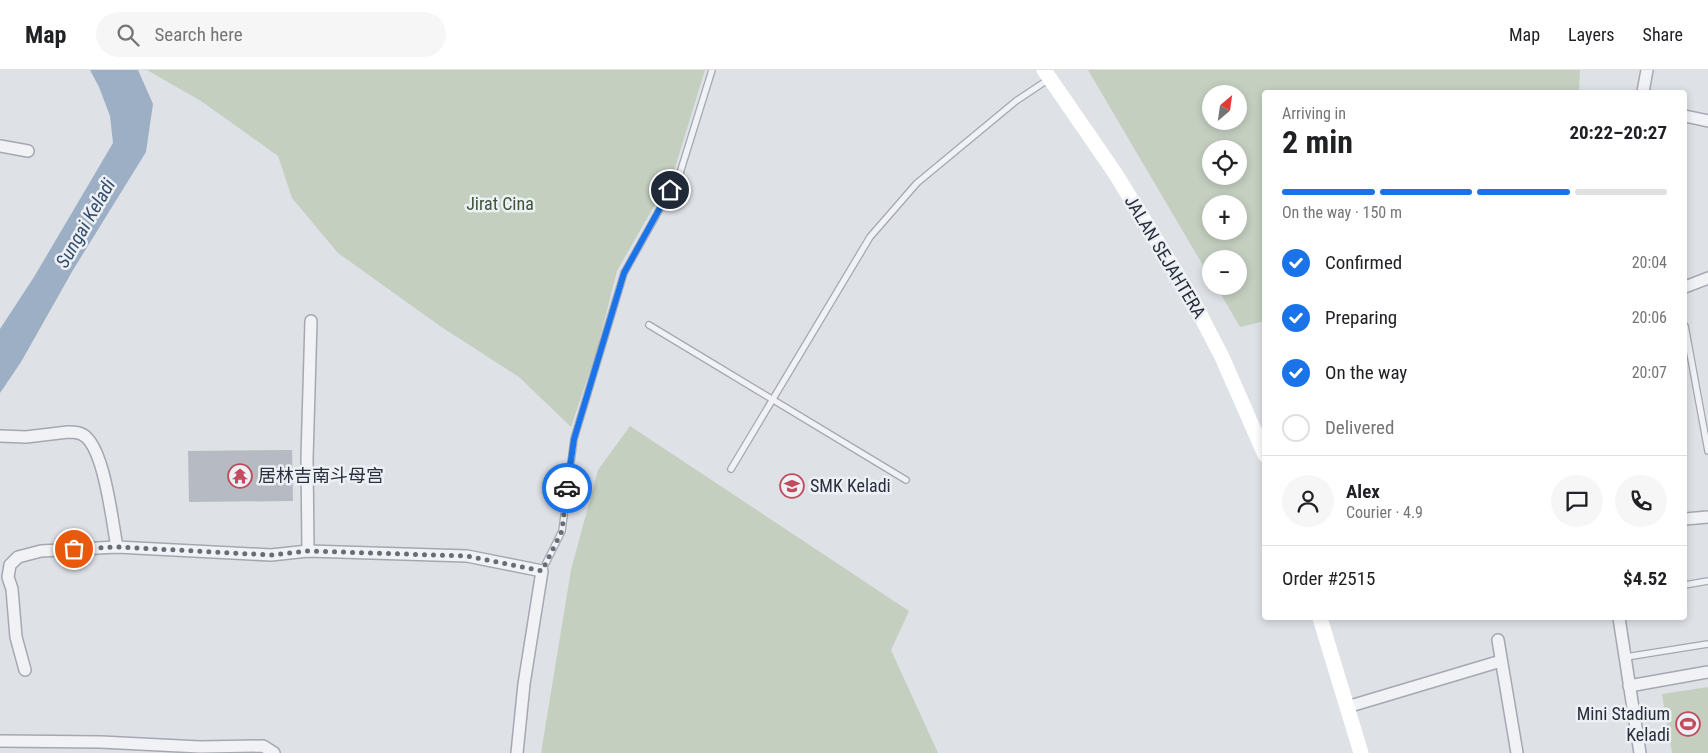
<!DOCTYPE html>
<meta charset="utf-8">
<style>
:root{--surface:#fff;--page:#f6f6f6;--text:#202124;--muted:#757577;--line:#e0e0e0;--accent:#1a73e8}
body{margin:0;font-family:"Roboto Condensed","Noto Sans SC",sans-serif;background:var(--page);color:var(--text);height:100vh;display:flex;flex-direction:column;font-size:19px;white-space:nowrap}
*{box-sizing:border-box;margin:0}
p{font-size:16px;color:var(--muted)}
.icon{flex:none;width:28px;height:28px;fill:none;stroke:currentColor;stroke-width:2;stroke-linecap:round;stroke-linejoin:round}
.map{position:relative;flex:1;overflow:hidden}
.drawer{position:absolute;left:1262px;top:20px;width:425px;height:530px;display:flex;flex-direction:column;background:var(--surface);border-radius:5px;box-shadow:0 2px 8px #0003}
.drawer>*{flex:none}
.needle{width:32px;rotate:29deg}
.controls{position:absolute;left:1202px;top:15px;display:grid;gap:10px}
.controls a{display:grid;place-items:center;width:45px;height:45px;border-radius:50%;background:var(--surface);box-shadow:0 2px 8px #0003;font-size:25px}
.pin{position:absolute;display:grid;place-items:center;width:42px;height:42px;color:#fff;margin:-21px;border:2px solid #fff;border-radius:50%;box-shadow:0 1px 5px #0007}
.courier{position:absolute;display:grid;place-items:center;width:50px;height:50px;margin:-25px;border:4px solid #1a73e8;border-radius:50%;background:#fff;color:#222;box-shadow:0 1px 6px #0007}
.summary em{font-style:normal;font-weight:700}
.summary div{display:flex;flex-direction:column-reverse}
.summary{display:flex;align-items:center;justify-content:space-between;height:85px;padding:0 20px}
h1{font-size:32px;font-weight:700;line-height:38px}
.bar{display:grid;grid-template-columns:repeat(4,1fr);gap:8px 5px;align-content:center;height:60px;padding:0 20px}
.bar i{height:6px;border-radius:4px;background:var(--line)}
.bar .current{background:var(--accent)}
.bar p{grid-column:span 4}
.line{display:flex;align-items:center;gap:12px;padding:0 20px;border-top:1px solid var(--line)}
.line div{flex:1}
.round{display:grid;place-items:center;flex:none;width:52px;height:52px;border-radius:26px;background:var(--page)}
ol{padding:0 20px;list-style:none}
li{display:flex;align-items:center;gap:15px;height:55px}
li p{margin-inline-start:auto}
li .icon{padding:5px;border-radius:50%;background:var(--accent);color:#fff;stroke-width:4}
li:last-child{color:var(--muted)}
li i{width:28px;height:28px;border:2px solid var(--line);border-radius:50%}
header{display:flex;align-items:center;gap:30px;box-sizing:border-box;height:70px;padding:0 25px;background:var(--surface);border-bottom:1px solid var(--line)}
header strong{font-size:24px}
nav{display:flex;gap:28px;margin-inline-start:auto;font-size:18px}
.search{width:350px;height:45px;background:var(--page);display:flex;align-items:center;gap:12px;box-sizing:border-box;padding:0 18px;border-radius:28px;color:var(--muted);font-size:19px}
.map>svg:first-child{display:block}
</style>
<header>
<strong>Map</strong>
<div class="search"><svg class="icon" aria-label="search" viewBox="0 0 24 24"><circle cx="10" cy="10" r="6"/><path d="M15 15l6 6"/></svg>Search here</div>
<nav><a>Map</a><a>Layers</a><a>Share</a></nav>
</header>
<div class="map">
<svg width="1708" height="683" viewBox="0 0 1708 683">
<rect width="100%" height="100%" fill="#dee1e6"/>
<g fill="#c4cfc0" fill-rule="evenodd">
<path d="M147 0H705L674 101 617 201 597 280 571 357 519 307 440 256 338 183 292 128 278 86 201 31Z"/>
<path d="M1088 0H1580L1579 22H1265V251L1240 257 1216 216H1239V189H1211V209ZM1211 24H1239V51H1211ZM1211 79H1239V106H1211ZM1211 134H1239V161H1211Z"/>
<path d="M630 356 909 541 891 580 938 683H541L571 500 598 400Z"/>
<path d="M1708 617V683H1672L1662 624Z"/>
</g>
<path fill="#9cafc4" d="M90 0H138L153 34 146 82 73 200 21 292 0 323V259L34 207 113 73 110 46 99 17Z"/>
<path fill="#b6bac2" d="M292 380 293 431 189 432 188 381Z"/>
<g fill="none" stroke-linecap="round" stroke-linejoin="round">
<g stroke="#a4a8b0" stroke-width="8">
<g id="lane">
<path d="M649 255 906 410"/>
<path d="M1685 256 1708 381"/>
<path d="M731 399 870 167 917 113 1016 31 1049 9"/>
<path d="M542 501 562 461 574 369 624 203 680 103 712 0"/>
<path d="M1685 515 1708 511"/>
<path d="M1626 587 1708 574"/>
</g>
</g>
<g stroke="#a4a8b0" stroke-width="14">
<g id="street">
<path d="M1643 22 1647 0"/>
<path d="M1685 46 1708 51"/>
<path d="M0 76 28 81"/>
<path d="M1685 217 1708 208"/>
<path d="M0 366 26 367 68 362C74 362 81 362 86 367 105 384 112 451 117 477"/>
<path d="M1685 449 1708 447"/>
<path d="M308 481 307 388 311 251"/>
<path d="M1619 548 1640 683"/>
<path d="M1498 570 1517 683"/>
<path d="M25 600 16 567 12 519 8 507 10 495 18 487 41 481 117 477 271 485 308 481 467 486 542 501 524 614 517 683"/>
<path d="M1629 616 1708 602"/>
<path d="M1347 637 1501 591"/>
<path d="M0 671 101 672 200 677 263 676 274 683"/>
</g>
</g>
<use href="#lane" stroke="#f0f2f5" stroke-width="5.5"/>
<use href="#street" stroke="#f0f2f5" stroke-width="11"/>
<g stroke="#fff" stroke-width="15">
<path d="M1044 0 1115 103 1190 225 1222 287 1265 385"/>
<path d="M1320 548 1361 683"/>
</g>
</g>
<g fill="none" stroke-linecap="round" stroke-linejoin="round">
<path stroke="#686d78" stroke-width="5" stroke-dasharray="0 9" d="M74 479 118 477 271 485 308 481 467 486 542 501 562 461 567 418"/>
<path stroke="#1a73e8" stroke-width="6" d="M567 418 574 369 624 203 670 120"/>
</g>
<defs>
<g id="temple-ring" transform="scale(1.25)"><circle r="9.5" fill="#edf0f4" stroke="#c24c5d" stroke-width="1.5"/><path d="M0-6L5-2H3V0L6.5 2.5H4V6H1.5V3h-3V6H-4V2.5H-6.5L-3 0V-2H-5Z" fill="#c24c5d"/></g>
<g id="school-ring" transform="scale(1.25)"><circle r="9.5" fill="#edf0f4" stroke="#c24c5d" stroke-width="1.5"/><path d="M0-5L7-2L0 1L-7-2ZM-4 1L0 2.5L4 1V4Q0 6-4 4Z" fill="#c24c5d"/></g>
<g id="stadium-ring" transform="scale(1.25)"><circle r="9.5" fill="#edf0f4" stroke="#c24c5d" stroke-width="1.5"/><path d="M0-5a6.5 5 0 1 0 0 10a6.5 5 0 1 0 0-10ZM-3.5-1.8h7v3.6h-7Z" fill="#c24c5d"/></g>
</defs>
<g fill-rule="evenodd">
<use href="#temple-ring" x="240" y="406"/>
<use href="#school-ring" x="792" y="416"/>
<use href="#stadium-ring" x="1688" y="654"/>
</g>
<g text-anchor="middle" stroke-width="5" stroke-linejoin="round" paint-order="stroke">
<g font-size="18" fill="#3d5637" stroke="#edf0f4">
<text x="500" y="140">Jirat Cina</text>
</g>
<g font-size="18" fill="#292f3c" stroke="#edf0f4">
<text transform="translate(1165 187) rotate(59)" y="6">JALAN SEJAHTERA</text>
</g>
<g font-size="18" fill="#292f3c" stroke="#edf0f4" text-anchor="start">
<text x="258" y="412">居林吉南斗母宫</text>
<text x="810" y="422">SMK Keladi</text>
<text x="1670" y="650" text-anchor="end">Mini Stadium<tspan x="1670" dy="21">Keladi</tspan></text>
</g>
<g font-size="19" font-style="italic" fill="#364e6c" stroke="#edf0f4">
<text transform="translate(85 153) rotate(-60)" y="7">Sungai Keladi</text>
</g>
</g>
</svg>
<div class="controls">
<a><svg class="needle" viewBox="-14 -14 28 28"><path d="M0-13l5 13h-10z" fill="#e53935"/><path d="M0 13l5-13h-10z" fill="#757577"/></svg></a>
<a><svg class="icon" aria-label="locate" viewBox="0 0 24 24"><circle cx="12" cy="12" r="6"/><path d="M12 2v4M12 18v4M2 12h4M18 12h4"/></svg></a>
<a>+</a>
<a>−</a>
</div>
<div class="pin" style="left:74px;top:479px;background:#ea580c"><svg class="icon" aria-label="bag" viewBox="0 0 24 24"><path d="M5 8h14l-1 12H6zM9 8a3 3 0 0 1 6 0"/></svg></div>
<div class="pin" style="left:670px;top:120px;background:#1f2937"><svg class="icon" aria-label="home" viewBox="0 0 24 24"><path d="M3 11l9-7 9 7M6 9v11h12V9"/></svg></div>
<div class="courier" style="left:567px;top:418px"><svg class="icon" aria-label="car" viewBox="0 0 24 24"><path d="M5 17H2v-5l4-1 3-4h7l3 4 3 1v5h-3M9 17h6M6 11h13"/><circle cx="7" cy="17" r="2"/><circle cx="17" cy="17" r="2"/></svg></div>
<section class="drawer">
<div class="summary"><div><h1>2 min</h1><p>Arriving in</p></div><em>20:22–20:27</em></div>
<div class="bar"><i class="current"></i><i class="current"></i><i class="current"></i><i></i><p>On the way · 150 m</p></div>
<ol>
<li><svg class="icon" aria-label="check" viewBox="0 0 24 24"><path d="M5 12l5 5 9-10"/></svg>Confirmed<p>20:04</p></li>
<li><svg class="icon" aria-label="check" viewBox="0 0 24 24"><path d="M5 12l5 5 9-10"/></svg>Preparing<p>20:06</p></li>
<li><svg class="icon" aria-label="check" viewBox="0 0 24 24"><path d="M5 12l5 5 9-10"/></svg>On the way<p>20:07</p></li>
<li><i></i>Delivered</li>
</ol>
<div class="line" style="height:90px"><a class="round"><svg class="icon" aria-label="person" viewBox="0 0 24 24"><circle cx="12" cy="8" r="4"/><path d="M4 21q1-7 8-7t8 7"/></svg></a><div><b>Alex</b><p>Courier · 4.9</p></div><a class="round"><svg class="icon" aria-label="chat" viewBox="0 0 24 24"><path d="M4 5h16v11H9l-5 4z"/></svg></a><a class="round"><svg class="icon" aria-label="phone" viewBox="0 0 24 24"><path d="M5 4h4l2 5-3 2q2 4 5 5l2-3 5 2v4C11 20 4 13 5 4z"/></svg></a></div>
<div class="line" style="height:65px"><div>Order #2515</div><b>$4.52</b></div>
</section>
</div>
